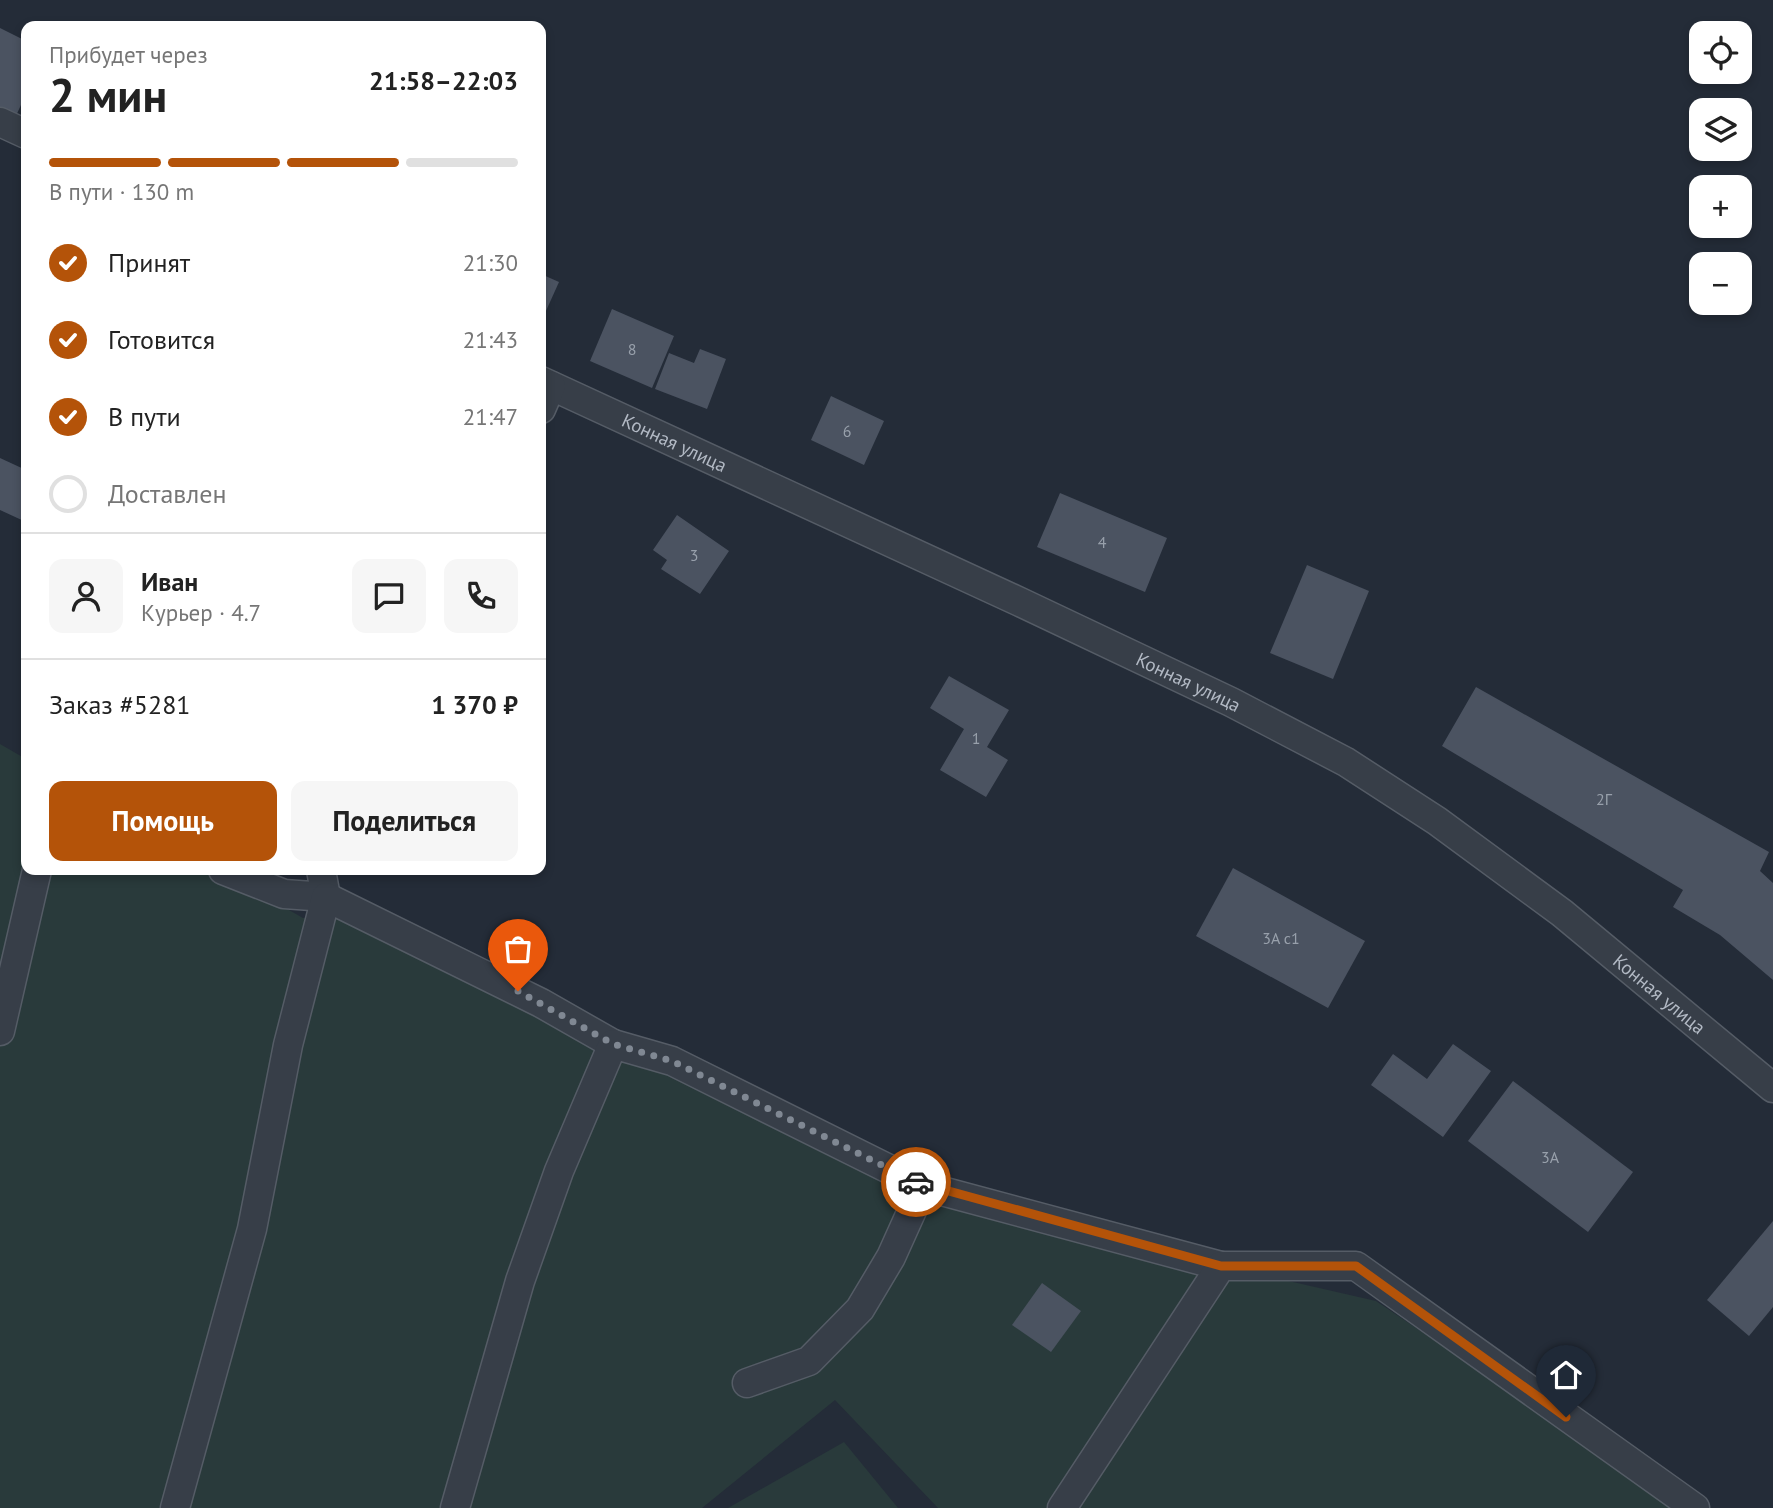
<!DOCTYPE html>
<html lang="ru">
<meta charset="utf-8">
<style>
:root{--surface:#fff;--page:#f6f6f6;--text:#222;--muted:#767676;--line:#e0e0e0;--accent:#b45309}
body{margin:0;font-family:"PT Sans",sans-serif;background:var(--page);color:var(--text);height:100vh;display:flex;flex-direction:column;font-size:26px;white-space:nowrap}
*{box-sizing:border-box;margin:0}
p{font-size:23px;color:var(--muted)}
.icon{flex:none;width:38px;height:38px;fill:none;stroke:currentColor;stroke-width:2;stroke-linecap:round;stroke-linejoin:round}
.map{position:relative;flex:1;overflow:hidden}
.panel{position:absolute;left:21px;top:21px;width:525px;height:854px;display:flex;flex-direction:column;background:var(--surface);border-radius:14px;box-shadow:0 4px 10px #0003}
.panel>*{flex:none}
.tools{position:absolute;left:1689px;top:21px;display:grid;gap:14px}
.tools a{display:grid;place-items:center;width:63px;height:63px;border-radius:14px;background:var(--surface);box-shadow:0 4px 10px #0003;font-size:35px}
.pin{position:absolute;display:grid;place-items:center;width:60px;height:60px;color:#fff;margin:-72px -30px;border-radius:50% 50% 50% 0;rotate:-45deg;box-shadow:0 0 7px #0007}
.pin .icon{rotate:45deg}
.courier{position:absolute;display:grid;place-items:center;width:70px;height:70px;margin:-35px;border:5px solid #b45309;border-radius:50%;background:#fff;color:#222;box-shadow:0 2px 9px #0007}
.head em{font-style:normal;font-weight:700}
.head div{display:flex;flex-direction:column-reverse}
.head{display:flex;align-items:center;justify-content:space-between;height:119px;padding:0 28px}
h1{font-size:46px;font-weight:700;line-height:52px}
.bar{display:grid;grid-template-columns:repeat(4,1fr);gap:10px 7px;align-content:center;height:84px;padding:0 28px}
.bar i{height:9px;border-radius:5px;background:var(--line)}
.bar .active{background:var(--accent)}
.bar p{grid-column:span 4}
.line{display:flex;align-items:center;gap:18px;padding:0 28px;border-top:2px solid var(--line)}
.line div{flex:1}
.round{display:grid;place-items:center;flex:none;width:74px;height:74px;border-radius:14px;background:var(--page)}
ol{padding:0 28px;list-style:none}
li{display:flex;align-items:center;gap:21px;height:77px}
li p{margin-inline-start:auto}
li .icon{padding:7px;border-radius:50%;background:var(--accent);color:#fff;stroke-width:4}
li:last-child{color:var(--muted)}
li i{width:38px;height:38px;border:4px solid var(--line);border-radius:50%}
.action{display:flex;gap:14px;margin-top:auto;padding:14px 28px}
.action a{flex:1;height:80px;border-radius:14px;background:var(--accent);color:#fff;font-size:28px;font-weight:700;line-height:80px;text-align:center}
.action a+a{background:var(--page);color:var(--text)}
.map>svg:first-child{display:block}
</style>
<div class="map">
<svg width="1773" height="1508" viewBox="0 0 1773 1508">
<rect width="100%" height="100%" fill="#242c38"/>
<g fill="#293a3b">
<path d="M0 744 26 759V870H219L303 918 340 917 380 933 597 1050 667 1070 910 1194 1376 1301 1610 1458 1677 1508H938L835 1400 702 1508H0Z"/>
<path d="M844 1442 898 1508H728Z"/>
</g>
<g fill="#4b5361">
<path d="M0 28 26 41V94L15 118 0 111Z"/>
<path d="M541 274 559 282 541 322Z"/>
<path d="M612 309 674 336 652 388 590 361Z"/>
<path d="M700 349 726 359 707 409 655 389 669 353 694 363Z"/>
<path d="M831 396 884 421 864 465 811 440Z"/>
<path d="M0 458 26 470V522L0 510Z"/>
<path d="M1060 493 1167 538 1145 592 1037 547Z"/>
<path d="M677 515 729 551 700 594 661 569 667 560 653 550Z"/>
<path d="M1307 565 1369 591 1333 679 1270 653Z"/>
<path d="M949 676 1009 710 987 747 1008 760 986 797 940 770 964 729 930 708Z"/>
<path d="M1476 687 1769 852 1760 871 1773 883V980L1720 935 1673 907 1683 890 1442 746Z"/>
<path d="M1233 868 1365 941 1328 1008 1196 936Z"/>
<path d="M1453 1044 1491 1071 1443 1137 1371 1085 1393 1054 1427 1079Z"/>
<path d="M1513 1081 1633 1172 1588 1232 1468 1141Z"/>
<path d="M1773 1221V1307L1749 1336 1707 1300Z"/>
<path d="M1042 1283 1081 1311 1051 1352 1012 1325Z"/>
</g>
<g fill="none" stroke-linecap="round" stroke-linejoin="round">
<g stroke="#555c66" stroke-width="31">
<g id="street">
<path d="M0 122 26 134"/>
<path id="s1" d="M541 381 1020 602 1231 702 1346 762 1437 821 1562 913 1773 1088"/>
<path d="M541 409 551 386"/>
<path d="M223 870 284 894 326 897 321 870"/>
<path d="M0 1031 37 870"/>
<path d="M747 1383 809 1361 860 1309 891 1257 923 1186 1221 1266"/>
<path d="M175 1508 252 1229 288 1045 326 897 541 1003 613 1044"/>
<path d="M455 1508 520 1281 559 1171 613 1044 672 1061 923 1186"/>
<path d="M1062 1508 1221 1266H1356L1695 1508"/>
</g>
</g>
<use href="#street" stroke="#373e48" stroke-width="28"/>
</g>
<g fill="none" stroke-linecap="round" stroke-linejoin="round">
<path stroke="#808893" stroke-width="7" stroke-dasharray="0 12.6" d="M518 991 613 1044 672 1061 916 1182"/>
<path stroke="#b45309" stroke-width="9" d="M916 1182 1221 1266H1356L1566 1417"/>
</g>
<g text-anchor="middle" stroke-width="6" stroke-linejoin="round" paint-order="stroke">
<g font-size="16" fill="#98a0ab">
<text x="632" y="355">8</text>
<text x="847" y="437">6</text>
<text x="1102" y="548">4</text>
<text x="694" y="561">3</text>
<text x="976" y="744">1</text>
<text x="1604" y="805">2Г</text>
<text x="1281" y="944">3А с1</text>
<text x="1550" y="1163">3А</text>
</g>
<g font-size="19" fill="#b2b9c4" stroke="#1d232d">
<text dy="7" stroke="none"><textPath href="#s1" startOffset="147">Конная улица</textPath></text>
<text dy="7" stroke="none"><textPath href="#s1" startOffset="714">Конная улица</textPath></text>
<text dy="7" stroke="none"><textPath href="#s1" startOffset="1281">Конная улица</textPath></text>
</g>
</g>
</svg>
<div class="tools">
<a><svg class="icon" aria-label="locate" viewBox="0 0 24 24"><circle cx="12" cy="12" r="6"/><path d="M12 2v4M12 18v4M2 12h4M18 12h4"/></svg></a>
<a><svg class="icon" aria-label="layers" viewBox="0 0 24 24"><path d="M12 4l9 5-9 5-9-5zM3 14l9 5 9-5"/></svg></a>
<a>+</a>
<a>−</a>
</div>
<div class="pin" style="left:518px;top:991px;background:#ea580c"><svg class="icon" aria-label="bag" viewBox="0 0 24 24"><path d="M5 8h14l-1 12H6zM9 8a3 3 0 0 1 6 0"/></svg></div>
<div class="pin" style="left:1566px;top:1417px;background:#1f2937"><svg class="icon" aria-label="home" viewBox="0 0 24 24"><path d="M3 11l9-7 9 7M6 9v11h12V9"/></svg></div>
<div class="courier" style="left:916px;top:1182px"><svg class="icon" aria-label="car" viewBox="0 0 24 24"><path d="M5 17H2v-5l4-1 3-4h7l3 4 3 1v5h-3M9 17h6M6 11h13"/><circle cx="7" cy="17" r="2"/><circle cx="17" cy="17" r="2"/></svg></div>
<section class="panel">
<div class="head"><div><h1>2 мин</h1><p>Прибудет через</p></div><em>21:58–22:03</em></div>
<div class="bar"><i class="active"></i><i class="active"></i><i class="active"></i><i></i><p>В пути · 130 m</p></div>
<ol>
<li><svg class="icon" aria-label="check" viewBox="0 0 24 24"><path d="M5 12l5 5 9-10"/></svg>Принят<p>21:30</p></li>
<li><svg class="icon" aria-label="check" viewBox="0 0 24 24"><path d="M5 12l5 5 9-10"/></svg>Готовится<p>21:43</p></li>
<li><svg class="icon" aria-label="check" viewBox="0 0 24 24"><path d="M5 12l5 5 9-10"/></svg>В пути<p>21:47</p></li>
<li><i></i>Доставлен</li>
</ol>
<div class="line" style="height:126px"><a class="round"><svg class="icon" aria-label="person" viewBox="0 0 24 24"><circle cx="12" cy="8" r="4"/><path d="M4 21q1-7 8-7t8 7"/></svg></a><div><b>Иван</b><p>Курьер · 4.7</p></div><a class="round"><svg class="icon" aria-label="chat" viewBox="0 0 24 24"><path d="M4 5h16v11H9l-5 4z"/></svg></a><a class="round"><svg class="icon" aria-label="phone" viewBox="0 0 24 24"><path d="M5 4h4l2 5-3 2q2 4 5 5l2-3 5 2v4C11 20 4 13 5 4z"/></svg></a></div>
<div class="line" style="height:91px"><div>Заказ #5281</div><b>1 370 ₽</b></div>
<div class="action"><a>Помощь</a><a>Поделиться</a></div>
</section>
</div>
